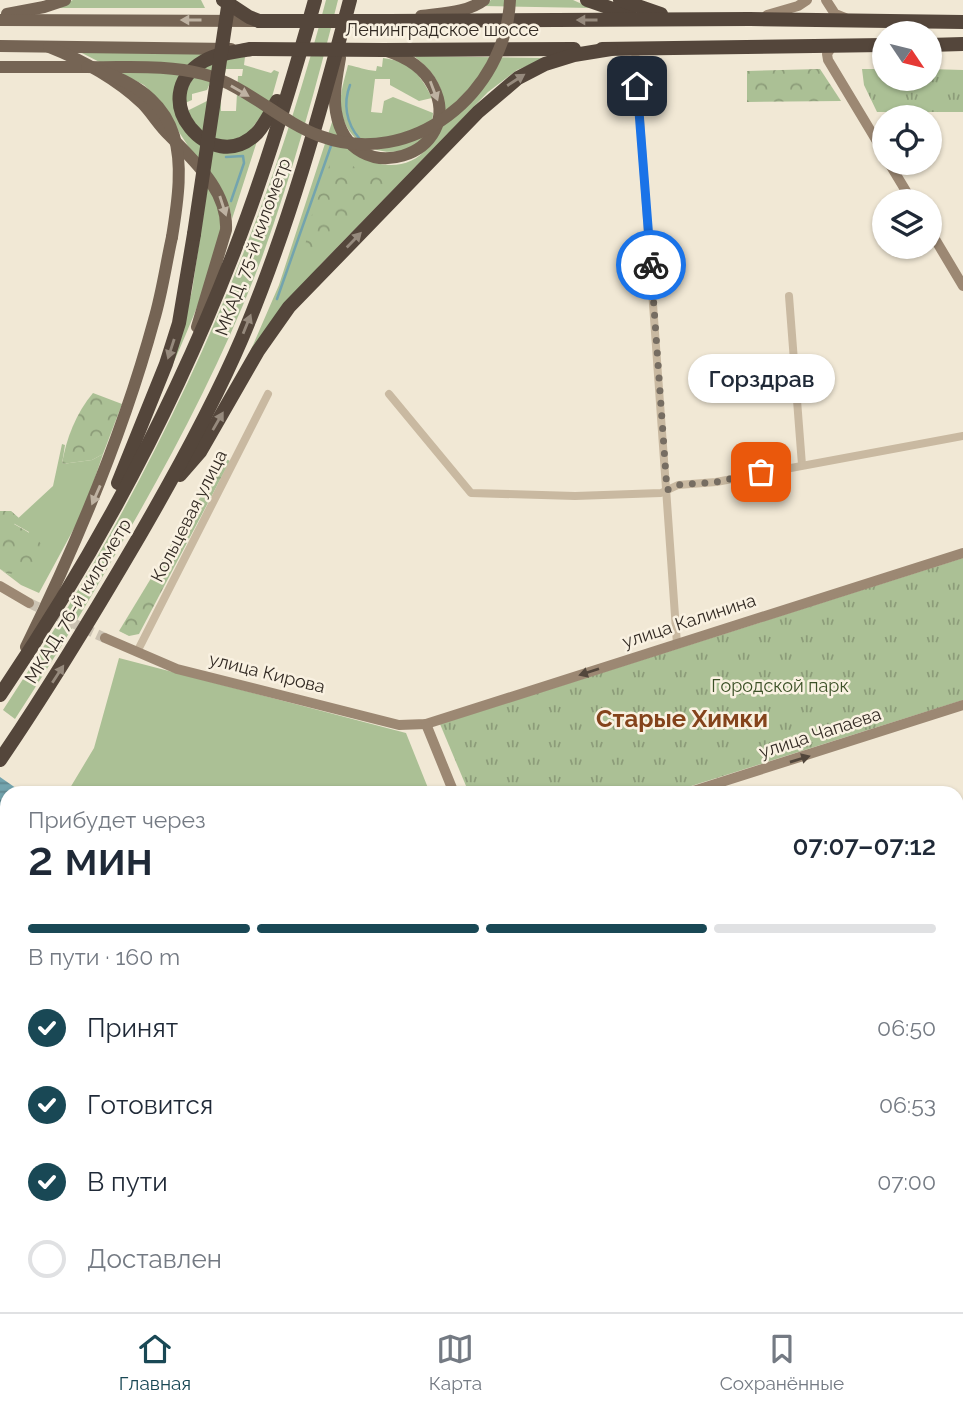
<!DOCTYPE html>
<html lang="ru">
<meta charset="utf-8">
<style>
:root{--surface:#fff;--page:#f6f6f7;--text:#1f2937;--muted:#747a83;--line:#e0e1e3;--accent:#194855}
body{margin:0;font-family:Raleway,sans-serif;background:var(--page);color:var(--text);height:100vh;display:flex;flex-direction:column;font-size:26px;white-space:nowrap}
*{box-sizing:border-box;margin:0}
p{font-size:23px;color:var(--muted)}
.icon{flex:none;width:38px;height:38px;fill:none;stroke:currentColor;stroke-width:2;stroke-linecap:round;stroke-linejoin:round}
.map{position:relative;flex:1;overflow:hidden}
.drawer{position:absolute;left:0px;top:786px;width:964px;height:527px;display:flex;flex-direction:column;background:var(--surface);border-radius:21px 21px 0 0;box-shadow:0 2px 5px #0004}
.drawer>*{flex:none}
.needle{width:46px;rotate:125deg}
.controls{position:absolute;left:872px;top:21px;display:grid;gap:14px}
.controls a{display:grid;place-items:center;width:70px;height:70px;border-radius:50%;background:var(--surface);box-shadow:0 2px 5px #0004;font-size:35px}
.pin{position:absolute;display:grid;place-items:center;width:60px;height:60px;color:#fff;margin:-30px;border-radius:14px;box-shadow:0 4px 10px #0006}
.courier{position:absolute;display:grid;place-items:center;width:70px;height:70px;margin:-35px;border:5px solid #1a73e8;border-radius:50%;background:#fff;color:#222;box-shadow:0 2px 9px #0007}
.bubble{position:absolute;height:49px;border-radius:24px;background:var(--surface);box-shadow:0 2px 5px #0004;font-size:23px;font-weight:600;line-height:49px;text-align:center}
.summary em{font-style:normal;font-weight:600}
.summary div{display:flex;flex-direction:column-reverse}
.summary{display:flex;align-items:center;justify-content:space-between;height:119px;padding:0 28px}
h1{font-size:46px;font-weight:600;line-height:52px}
.bar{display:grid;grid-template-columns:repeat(4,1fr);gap:10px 7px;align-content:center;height:84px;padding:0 28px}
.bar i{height:9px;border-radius:5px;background:var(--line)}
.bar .on{background:var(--accent)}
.bar p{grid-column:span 4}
ol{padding:0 28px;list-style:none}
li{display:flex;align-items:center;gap:21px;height:77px}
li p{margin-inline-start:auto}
li .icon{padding:7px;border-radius:50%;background:var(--accent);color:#fff;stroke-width:4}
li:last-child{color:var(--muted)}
li i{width:38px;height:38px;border:4px solid var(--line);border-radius:50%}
.tab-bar{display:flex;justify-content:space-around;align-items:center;height:98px;border-top:2px solid var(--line);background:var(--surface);font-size:19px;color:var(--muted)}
.tab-bar a{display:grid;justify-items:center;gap:4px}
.tab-bar .on{color:var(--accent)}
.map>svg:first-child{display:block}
</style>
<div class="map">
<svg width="963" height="1312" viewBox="0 0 963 1312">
<defs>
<pattern id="forest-crowns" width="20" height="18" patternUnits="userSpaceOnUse" patternTransform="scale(1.75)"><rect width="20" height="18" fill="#abc095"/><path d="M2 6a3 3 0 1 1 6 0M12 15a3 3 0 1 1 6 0" fill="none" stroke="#8c9c79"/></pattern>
<pattern id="park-tufts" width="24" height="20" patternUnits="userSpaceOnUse" patternTransform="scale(1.75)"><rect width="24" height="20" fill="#abc095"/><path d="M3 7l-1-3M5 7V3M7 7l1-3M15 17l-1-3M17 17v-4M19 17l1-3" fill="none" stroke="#8c9c79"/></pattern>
<pattern id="water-rules" width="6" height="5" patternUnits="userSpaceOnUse" patternTransform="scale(1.75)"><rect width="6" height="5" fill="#73a4ae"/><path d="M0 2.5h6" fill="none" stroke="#5f868d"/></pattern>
</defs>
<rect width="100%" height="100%" fill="#f1e8d5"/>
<g fill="#abc095">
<path d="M73 0H201L205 8H52Z"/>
<path d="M326 0H338C316 88 292 175 261 260 225 355 178 445 128 532 92 596 55 658 15 719L3 710C149 489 259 257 326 0Z"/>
<path d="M491 0H573L591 8 483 6Z"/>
<path d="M80 52 210 53 179 80 194 140 258 138 232 219 230 210 156 97 144 85Z"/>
<path d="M414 56 546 58 517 70 488 92 320 265 250 352 279 285 333 119C337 135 345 143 358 154 377 169 411 170 427 148 432 141 433 130 436 122 439 111 444 101 441 90 436 75 425 65 414 56Z"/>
<path d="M231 57H245L244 65 271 73 274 70 279 72 270 104 247 135 225 142 203 135 187 111 221 94V111H236L238 76H242L243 69H226L224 78 210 83 207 90 192 94V100L185 103V93L198 69Z"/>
<path d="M383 58C410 61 421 75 432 98L419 101 390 85V79H375L371 112 382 113 384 101 393 97 433 113C431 167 347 164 341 108 339 94 345 78 348 65 359 67 365 70 376 71L377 66 382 67Z"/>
<path d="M208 183C212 192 220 203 222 213 226 243 185 338 171 368L192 291Z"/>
<path d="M62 444 65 445 62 464 92 460 103 454 84 510 39 593 21 585 0 569 10 575 29 532 13 523 53 486Z"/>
<path d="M119 658 406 733 430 793H67L94 748Z"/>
</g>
<g fill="url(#forest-crowns)">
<path d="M820 69 841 101 747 102V71Z"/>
<path d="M336 154 360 171 386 172 391 176 348 224 334 230C330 243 313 268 299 269L296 262 305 247 309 223 332 158Z"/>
<path d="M93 393 122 404 103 454 92 460 62 464C66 439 76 413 93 393Z"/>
<path d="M224 458 230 461 139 634 129 636 119 631Z"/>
<path d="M0 511H11L19 518 14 524C32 534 58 548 36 569L21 564 10 575 0 569Z"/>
</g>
<g fill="url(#park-tufts)">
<path d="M862 69H884V79H929V69L963 70V112H877L864 85Z"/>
<path d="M963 558V700L669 793H469L440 724Z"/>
<path d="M0 1078 7 1090V1306H170L179 1312H0Z"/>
</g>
<g fill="url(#water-rules)">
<path d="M0 777 23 793H7V1090L0 1078Z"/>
<path d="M170 1306H715L707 1307 700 1312H179Z"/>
</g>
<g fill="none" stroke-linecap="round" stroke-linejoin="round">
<g stroke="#73a4ae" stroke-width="2.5">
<path d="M350 85C343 103 346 123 359 138"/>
<path d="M226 157 243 156 244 163 231 201"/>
<path d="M277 299 332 143"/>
</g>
<path stroke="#194855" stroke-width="2" stroke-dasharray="9 7" stroke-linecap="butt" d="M0 912 7 923"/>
<path stroke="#cbc2b2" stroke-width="10" stroke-dasharray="10 5" stroke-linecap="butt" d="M29 603 105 638"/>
<g stroke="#c9b9a1" stroke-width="8">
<path d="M635 49 677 644"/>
<path d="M789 296 802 465"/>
<path d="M389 394 471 493 575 496 661 493 678 485 716 482 963 436"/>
<path d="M137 652 268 394"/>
<path d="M957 1040 963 1043"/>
</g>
<g stroke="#9c8873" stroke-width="10">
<path d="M826 0 835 14 845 18"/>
<path d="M767 15 798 6 807 0"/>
<path d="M833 45 827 54 828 60 884 153"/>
<path d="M889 163 912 201"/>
<path d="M929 229 963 286"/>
<path d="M0 586 29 603"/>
<path d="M105 638 177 669 399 725 426 724 963 553"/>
<path d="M426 724 454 793"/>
<path d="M687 793 963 705"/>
</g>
<g stroke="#756454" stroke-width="12">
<path d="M7 14 44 7 65 0"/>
<path d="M421 16C442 13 467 13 484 0"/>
<path d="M0 20 255 21"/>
<path d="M0 46 231 49"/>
<path d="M49 47C82 60 116 79 142 103 152 113 159 126 170 136 195 162 228 191 226 230L197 327"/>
<path d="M340 58C337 76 333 94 336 112 350 194 468 155 433 86 424 68 406 57 387 51"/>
<path d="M0 67H87"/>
<path d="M26 647C78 541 123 434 154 320 162 293 166 264 172 237"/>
</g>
<g stroke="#54463b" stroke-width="14">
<path d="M223 0 249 17 259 21"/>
<path d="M587 0 630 15"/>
<path d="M620 0 661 14"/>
<path d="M390 21 750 19 963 22"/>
<path d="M929 45 963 44"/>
<path d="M251 49C235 52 218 53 204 61 142 97 212 179 257 133 265 124 271 112 277 101"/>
<path d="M602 49 884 45"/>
<path d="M383 50 574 49"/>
<path d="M180 475 200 452 258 351 289 307 478 112 518 78 545 64 574 55 611 49"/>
<path d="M118 483 166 364 179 323 194 234"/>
<path d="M0 695C93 558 172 411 232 257 265 173 291 86 315 0"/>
<path d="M0 760C50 687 95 612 140 535 177 471 213 406 242 338 288 229 320 114 350 0"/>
</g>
<g stroke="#756454" stroke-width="12">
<path d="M87 67C125 68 166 64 203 74 246 85 279 121 320 136 412 170 506 93 510 0"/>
<path d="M101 71C188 102 185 158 172 237"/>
</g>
<g stroke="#54463b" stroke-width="14">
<path d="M259 21H390"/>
<path d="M251 49 383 50"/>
<path d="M194 234 229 0"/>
</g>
</g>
<defs><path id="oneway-solid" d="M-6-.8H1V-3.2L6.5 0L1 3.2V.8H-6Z" transform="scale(1.75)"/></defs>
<g fill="#beb2a2">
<use href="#oneway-solid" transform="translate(191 20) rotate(-180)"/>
<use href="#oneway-solid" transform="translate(240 91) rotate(30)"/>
<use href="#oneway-solid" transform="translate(434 91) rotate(69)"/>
<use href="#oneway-solid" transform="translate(223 206) rotate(72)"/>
<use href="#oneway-solid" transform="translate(96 495) rotate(114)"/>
</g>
<g fill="#968a7d">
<use href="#oneway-solid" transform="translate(587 20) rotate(180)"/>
<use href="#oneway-solid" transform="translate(516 80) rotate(-33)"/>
<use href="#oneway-solid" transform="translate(354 240) rotate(-46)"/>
<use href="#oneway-solid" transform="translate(247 324) rotate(-68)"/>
<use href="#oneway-solid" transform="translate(171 349) rotate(108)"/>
<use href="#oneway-solid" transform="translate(218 421) rotate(-60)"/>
<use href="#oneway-solid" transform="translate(58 674) rotate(-57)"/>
</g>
<g fill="#52473c">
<use href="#oneway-solid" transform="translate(589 672) rotate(162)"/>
<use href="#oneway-solid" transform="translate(800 759) rotate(-17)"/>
</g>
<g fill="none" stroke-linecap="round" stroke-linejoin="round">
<path stroke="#766d62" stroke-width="7" stroke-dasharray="0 12.6" d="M651 265 667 490 678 485 716 482 761 472"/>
<path stroke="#1a73e8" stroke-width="9" d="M637 86 651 265"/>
</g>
<g text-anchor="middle" stroke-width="5" stroke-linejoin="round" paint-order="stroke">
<g font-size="18" fill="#332b24" stroke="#f9f1e1">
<text x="442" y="36">Ленинградское шоссе</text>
<text transform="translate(253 247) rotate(-70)" y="6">МКАД, 75-й километр</text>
<text transform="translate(189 516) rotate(-63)" y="6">Кольцевая улица</text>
<text transform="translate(78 601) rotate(-59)" y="6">МКАД, 76-й километр</text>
<text transform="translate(689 621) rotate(-18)" y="6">улица Калинина</text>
<text transform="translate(267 673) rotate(14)" y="6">улица Кирова</text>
<text transform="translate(820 733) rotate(-18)" y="6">улица Чапаева</text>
</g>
<g font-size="18" fill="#3c5127" stroke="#f9f1e1">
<text x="780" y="692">Городской парк</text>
</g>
<g font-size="24" font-weight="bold" fill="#84431b" stroke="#f9f1e1">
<text x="682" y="727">Старые Химки</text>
</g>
</g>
</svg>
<div class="controls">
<a><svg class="needle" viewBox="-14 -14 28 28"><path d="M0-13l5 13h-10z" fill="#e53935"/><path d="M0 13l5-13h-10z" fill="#747a83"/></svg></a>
<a><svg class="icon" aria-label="locate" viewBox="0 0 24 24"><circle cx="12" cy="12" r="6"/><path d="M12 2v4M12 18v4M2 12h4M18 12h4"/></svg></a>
<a><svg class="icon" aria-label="layers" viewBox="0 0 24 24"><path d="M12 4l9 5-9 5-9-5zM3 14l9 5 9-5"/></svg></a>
</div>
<div class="pin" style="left:761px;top:472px;background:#ea580c"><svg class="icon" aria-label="bag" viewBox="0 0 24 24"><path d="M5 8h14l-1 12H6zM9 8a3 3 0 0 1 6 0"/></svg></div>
<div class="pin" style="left:637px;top:86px;background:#1f2937"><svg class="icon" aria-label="home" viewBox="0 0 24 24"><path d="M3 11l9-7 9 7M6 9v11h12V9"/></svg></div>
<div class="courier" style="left:651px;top:265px"><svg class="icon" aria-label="bike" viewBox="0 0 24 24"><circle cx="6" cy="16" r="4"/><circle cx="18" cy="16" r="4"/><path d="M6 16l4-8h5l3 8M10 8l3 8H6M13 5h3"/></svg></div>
<div class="bubble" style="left:688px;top:354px;width:147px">Горздрав</div>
<section class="drawer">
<div class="summary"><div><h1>2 мин</h1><p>Прибудет через</p></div><em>07:07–07:12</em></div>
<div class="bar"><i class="on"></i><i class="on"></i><i class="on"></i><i></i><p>В пути · 160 m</p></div>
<ol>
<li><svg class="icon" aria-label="check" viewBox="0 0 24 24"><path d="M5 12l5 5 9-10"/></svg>Принят<p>06:50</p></li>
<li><svg class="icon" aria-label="check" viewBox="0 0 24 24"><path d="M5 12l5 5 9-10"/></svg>Готовится<p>06:53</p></li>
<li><svg class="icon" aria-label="check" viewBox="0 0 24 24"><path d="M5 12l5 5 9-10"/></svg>В пути<p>07:00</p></li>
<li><i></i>Доставлен</li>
</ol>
</section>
</div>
<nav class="tab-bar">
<a class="on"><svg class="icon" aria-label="home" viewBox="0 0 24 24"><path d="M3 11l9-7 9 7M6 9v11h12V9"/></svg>Главная</a>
<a><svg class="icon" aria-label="map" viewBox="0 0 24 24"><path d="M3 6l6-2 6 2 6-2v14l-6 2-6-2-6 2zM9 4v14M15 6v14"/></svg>Карта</a>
<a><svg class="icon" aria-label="saved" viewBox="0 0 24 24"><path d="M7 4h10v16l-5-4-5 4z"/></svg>Сохранённые</a>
</nav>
